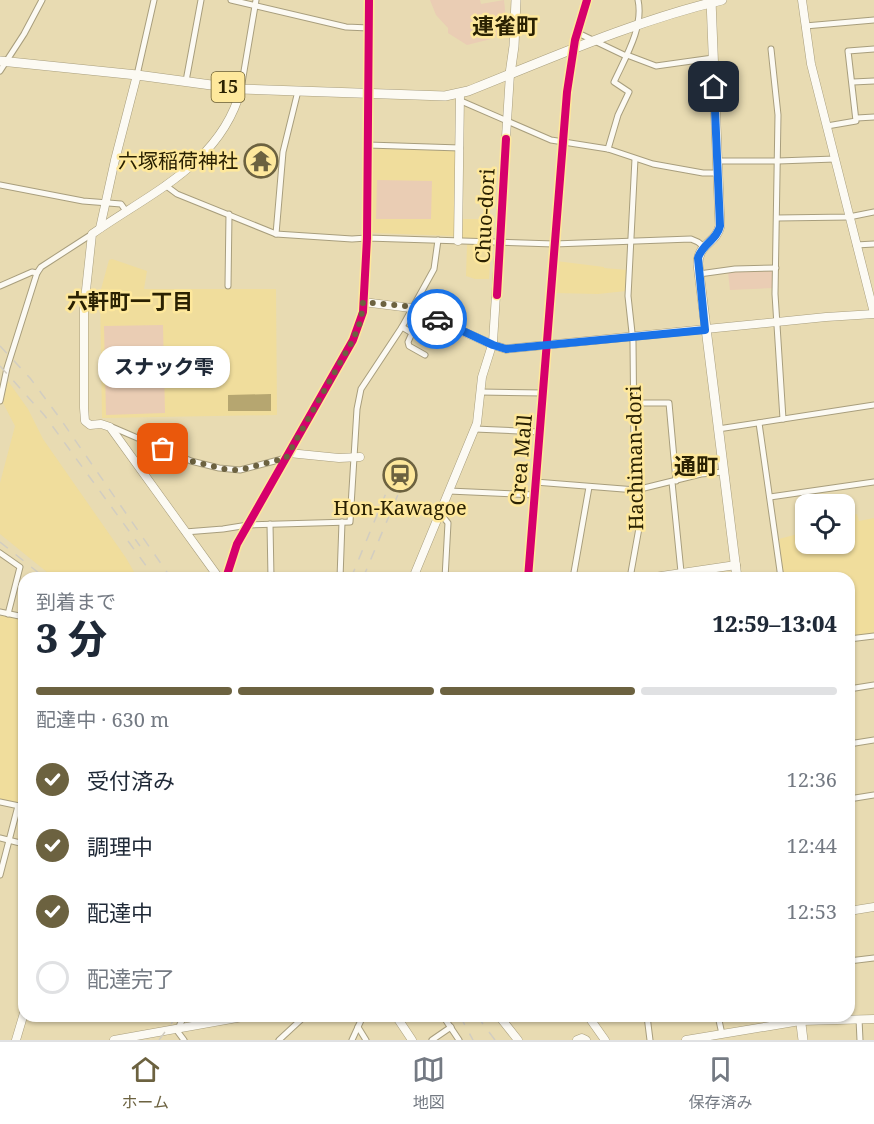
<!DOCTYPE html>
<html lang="ja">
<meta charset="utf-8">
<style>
:root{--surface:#fff;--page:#f6f6f7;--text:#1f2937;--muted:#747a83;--line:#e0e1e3;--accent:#6c6240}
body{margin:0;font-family:"Noto Serif","Noto Sans JP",serif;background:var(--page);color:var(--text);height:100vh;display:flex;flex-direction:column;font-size:22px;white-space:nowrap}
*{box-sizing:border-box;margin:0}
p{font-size:20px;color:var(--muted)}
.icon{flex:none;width:33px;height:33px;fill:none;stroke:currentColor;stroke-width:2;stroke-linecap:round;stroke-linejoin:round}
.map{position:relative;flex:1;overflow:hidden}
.panel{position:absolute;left:18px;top:572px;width:837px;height:450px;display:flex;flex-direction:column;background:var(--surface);border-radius:18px;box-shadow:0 2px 4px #0004}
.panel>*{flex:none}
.fabs{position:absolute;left:795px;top:494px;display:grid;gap:12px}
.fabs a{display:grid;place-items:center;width:60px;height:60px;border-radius:12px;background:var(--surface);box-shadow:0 2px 4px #0004;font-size:30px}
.pin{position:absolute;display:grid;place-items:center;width:51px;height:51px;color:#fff;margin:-26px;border-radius:12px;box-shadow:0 3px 9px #0006}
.courier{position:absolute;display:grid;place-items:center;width:60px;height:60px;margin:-30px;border:4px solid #1a73e8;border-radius:50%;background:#fff;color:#222;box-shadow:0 2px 8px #0007}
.bubble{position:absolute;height:42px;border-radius:18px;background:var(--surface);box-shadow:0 2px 4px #0004;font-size:20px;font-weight:800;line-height:42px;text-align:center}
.summary em{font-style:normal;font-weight:800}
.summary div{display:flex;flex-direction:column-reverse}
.summary{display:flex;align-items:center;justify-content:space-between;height:102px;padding:0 18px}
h1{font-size:39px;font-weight:800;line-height:45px}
.bar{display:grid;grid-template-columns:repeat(4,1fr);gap:9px 6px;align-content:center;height:72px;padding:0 18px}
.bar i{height:8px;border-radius:4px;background:var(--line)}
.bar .current{background:var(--accent)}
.bar p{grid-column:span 4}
ol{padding:0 18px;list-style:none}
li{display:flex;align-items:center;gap:18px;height:66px}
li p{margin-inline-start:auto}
li .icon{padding:6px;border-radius:50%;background:var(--accent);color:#fff;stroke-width:4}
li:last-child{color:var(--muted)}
li i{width:33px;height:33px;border:3px solid var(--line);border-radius:50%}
.tab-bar{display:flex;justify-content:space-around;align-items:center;height:84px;border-top:2px solid var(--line);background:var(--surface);font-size:16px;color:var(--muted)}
.tab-bar a{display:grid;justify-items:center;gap:3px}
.tab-bar .current{color:var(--accent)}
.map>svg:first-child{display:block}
</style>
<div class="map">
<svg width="874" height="1040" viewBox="0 0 874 1040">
<rect width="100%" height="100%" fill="#e8dbb2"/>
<g fill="#f0dd9c">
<path d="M371 148 456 150 454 236 374 233 370 230Z"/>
<path d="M463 219H483L486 228H483V235L489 236 488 241 462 239Z"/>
<path d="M467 244 491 245 489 279H475L466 276Z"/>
<path d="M112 259 147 271 144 289H276L277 415 102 418 100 293 109 260Z"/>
<path d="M556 261 604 267V268L627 270 626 291 598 294 555 293Z"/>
<path d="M8 381 28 409 43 439 126 558 137 577H53L0 534V483L15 426 3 403Z"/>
<path d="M857 514 859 521 874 518V634L849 637V578L784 577 779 539 805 532 806 543H844L845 524 849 523 847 516Z"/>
<path d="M3 615 24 621V805L0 800V617Z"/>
</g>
<g fill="#eacdb4">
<path d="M430 0H480L481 4 504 0 506 20 503 21 500 33 491 39 467 45 448 33V28L436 15Z"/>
<path d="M377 180 432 181 431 219H376Z"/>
<path d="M772 270 774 272 773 288 730 290 728 272Z"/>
<path d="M163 325 165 413 106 415 104 326Z"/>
</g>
<path fill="#b6a670" d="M271 394V411H228V395Z"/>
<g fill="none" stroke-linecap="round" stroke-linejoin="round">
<g stroke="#a89e7d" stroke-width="7">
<g id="street">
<path d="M231 0 346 27 369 28"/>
<path d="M805 26 874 20"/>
<path d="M578 33 626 56"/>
<path d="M771 49 778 115 775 294 783 419"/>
<path d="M627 55 656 66 713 58"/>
<path d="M0 71 24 34 42 0"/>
<path d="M137 75 154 0"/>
<path d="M186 81 201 0"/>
<path d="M853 82 874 81"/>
<path d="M241 89 256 0"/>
<path d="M461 101 551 140 608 149 653 164 703 173H718"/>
<path d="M857 118 874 117"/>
<path d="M827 126 856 121 848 51 874 49"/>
<path d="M368 145 460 148"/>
<path d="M608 149 618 115 629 92 614 82C625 58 644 27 638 0"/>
<path d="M718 161H778L835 159"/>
<path d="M0 185 83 201 121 204 126 211"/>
<path d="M165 185 177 194 276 234 352 239 367 238 554 244 691 239 698 242 704 247"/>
<path d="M777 218 849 217 874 212"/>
<path d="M276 234 283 152 298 91"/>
<path d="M856 245 874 244"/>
<path d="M699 274 735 269 776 268"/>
<path d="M0 286 32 272 37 273"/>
<path d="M228 286 229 214"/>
<path d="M402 327 412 333 408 342 409 346 425 355"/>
<path d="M480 392 543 393"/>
<path d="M0 401 7 368 37 273 41 267 92 234"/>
<path d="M634 403H669L676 481"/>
<path d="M759 423 781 578"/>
<path d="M112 427 191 461 219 468 240 470 286 458"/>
<path d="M475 429 540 432"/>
<path d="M718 429 874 405"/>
<path d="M535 482 636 490 701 474 723 472"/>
<path d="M672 482 681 572"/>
<path d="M449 491 535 495"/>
<path d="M770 497 874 482"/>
<path d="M440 513 448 523 445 578"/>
<path d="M270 524 271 578"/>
<path d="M185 532 223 529 248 525 350 522 357 409 361 389 402 327 434 269 438 240"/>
<path d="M0 553 20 567 8 614"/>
<path d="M340 578 342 522"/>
<path d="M528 578 567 92 575 40 587 0"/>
<path d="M573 578 589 487"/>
<path d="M630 578 639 528 634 443 633 342 628 296 635 159"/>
<path d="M0 612 24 617"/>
<path d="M849 639 874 636"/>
<path d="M849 689 874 685"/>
<path d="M849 744 874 740"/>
<path d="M849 799 874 795"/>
<path d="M0 802 24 807"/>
<path d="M0 838 24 844"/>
<path d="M0 875 18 806"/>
<path d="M849 961 874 958"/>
<path d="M443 1016 459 1040"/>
<path d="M647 1016 650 1040"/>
<path d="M718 1016 722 1034"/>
<path d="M859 1019 860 1040"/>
<path d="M358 1027 366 1040"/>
<path d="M184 1040 178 1032 180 1024 185 1016"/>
<path d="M279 1040 305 1016"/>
<path d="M352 1040 363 1016"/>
<path d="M432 1040 451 1027"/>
</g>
</g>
<g stroke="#a89e7d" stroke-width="9">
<g id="secondary">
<path d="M802 0 811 64 874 313"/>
<path d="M100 228 115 160 137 75"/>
<path d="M458 241 460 94"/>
<path d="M363 302 411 308 493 345 506 349 826 317 874 314"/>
<path d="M289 453 339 458 360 457"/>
<path d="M219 578 110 427 101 424 90 425 85 421 84 408V309L92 234C150 193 221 164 241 89"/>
<path d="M226 578 237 544 353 340 363 312 367 238 369 0"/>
<path d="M413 578 477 423 482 377 493 342 510 74"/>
<path d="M648 578 736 565"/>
<path d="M849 911 874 907"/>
<path d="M396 1016 412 1040"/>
<path d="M499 1016 518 1040"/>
<path d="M588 1016 605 1040"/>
<path d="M16 1040 24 1013"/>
<path d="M114 1040 248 1016"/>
<path d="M577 1040 582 1038 586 1040"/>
<path d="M686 1040 800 1021 874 1019"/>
</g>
</g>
<g stroke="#a89e7d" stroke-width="10">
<g id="primary">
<path d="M711 0 720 226C716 244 698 243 698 264L737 578"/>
<path d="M0 61 137 75 241 89 445 96 468 91C551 58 634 21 722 0"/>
<path d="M510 74 514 46 516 0"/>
<path d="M800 1016 803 1040"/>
</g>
</g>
<use href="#street" stroke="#fcfaf3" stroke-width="5"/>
<use href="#secondary" stroke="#fcfaf3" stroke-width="8"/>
<use href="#primary" stroke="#fcfaf3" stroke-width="9"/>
<g stroke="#d2cdc1" stroke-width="1.5" stroke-dasharray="10 10" stroke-linecap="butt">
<path d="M0 346 30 378 59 417 171 578"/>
<path d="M0 366 45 416 140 546"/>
<path d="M128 541 155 578"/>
<path d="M0 542 45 578"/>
<path d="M351 578 391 481"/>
<path d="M363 578 402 485"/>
<path d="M460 1016 473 1040"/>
<path d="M477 1016 495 1040"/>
<path d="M159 1040 177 1016"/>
</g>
<g stroke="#fee89c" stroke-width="11">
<g id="cycleway">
<path d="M497 295 506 139"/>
<path d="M226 578 237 544 353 340 363 312 367 238 369 0"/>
<path d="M528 578 567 92 575 40 587 0"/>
</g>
</g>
<use href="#cycleway" stroke="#d6006c" stroke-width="8"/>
</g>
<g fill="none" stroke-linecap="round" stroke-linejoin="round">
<path stroke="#6c6240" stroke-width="6" stroke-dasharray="0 10.8" d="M163 449 191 461 229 470H240L286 458 353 340 361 320 363 302 405 306 437 319"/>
<path stroke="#1a73e8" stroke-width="8" d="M437 319 493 345 506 349 705 330 698 258C702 244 717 240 720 226L714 87"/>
</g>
<defs>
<g id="temple-ring" transform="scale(1.725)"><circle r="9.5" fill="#fee89c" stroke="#6c6240" stroke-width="1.5"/><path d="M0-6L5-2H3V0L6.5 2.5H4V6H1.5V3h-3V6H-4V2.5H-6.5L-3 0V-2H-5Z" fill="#6c6240"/></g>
<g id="station-ring" transform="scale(1.725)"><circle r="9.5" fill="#fee89c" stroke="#6c6240" stroke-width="1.5"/><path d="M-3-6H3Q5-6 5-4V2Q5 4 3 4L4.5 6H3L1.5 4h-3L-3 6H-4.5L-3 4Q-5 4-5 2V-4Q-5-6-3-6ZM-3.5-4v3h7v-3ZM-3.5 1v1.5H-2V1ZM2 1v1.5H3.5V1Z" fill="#6c6240"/></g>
</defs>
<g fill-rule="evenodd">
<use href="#temple-ring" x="261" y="161"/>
<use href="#station-ring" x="400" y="475"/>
</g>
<g text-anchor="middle" stroke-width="5" stroke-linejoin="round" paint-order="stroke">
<rect fill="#fee89c" stroke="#6a5d30" stroke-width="1.5" x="211.5" y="72" width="33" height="30" rx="4.5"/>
<g font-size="18" font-weight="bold" fill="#2a2102">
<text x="228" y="93">15</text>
</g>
<g font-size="20" fill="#2a2102" stroke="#fee89c" text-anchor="end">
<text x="238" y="168">六塚稲荷神社</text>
<text x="400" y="515" text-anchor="middle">Hon-Kawagoe</text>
</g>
<g font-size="20" fill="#2a2102" stroke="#fee89c">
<text transform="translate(485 216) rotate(-87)" y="7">Chuo-dori</text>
<text transform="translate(635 458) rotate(-91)" y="7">Hachiman-dori</text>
<text transform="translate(521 460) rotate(-85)" y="7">Crea Mall</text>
</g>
<g font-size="21" font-weight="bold" fill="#2a2102" stroke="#fee89c">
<text x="130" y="309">六軒町一丁目</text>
</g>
<g font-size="22" font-weight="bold" fill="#2a2102" stroke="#fee89c">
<text x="505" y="34">連雀町</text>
<text x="696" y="474">通町</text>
</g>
</g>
</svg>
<div class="fabs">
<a><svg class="icon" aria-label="locate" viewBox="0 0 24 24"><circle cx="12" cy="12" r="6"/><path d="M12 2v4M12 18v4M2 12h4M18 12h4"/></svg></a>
</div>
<div class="pin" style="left:163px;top:449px;background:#ea580c"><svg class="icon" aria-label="bag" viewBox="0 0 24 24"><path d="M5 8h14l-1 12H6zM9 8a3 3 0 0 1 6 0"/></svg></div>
<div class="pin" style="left:714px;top:87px;background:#1f2937"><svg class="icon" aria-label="home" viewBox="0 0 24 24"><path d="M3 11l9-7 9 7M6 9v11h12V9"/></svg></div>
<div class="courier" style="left:437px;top:319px"><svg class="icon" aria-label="car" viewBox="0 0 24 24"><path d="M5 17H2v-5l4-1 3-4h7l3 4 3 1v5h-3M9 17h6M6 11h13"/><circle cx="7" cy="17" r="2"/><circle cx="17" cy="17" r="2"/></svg></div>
<div class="bubble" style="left:98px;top:346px;width:132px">スナック雫</div>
<section class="panel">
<div class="summary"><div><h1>3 分</h1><p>到着まで</p></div><em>12:59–13:04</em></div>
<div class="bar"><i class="current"></i><i class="current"></i><i class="current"></i><i></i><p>配達中 · 630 m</p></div>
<ol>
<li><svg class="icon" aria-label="check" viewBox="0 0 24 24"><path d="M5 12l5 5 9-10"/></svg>受付済み<p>12:36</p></li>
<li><svg class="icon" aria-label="check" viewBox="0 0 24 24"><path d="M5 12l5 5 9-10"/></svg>調理中<p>12:44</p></li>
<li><svg class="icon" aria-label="check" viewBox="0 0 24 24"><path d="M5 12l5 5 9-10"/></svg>配達中<p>12:53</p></li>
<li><i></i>配達完了</li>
</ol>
</section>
</div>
<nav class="tab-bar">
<a class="current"><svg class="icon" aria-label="home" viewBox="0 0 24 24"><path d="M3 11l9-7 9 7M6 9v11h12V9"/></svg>ホーム</a>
<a><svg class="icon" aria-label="map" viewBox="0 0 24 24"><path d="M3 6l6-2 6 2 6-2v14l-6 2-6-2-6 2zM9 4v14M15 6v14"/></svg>地図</a>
<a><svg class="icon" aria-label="saved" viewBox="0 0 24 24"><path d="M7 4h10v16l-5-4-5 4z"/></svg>保存済み</a>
</nav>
